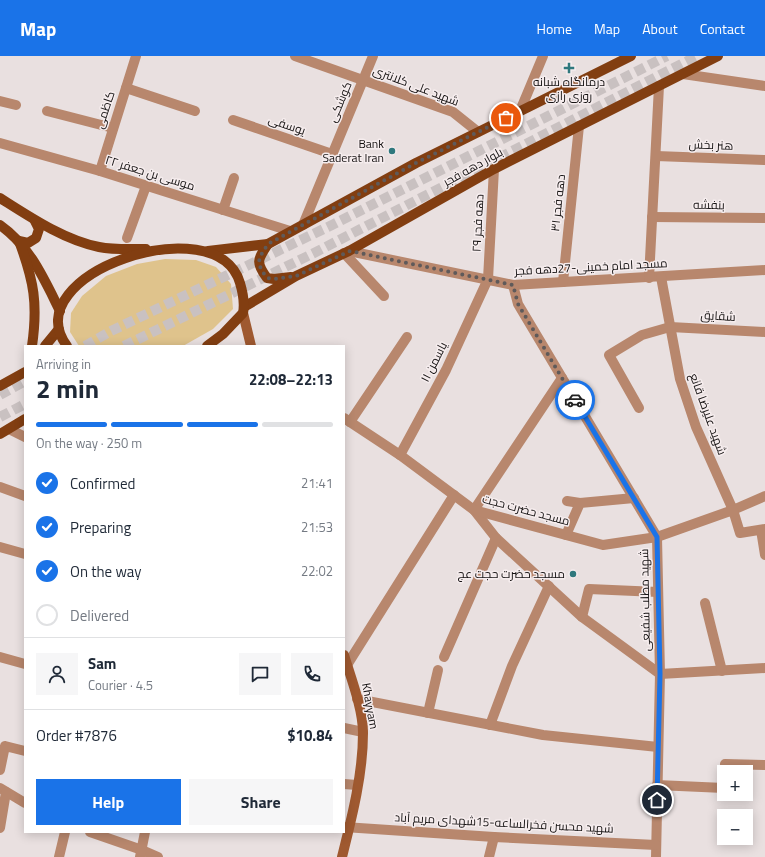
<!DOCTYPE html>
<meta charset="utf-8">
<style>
:root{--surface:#fff;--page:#f6f6f7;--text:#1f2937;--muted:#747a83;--line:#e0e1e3;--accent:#1a73e8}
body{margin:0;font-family:"Titillium Web",Cairo,sans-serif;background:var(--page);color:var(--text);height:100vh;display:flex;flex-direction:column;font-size:15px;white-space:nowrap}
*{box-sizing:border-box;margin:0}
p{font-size:13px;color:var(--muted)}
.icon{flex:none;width:22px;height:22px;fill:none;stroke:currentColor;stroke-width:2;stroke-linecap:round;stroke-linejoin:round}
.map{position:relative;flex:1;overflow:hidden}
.details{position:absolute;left:24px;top:289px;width:321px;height:488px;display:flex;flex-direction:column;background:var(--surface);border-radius:0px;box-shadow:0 2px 10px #0003}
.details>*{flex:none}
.fabs{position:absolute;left:717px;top:709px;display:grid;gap:8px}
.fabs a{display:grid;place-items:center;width:36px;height:36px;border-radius:0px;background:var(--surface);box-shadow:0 2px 10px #0003;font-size:20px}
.pin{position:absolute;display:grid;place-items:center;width:34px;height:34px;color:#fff;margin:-17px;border:2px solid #fff;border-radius:50%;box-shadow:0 1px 4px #0007}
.courier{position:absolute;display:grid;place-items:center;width:40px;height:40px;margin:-20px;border:3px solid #1a73e8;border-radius:50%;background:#fff;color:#222;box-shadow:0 1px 5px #0007}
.overview em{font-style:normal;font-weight:700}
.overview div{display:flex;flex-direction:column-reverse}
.overview{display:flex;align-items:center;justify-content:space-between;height:68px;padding:0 12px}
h1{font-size:26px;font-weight:700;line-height:30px}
.bar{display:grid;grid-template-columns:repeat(4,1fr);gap:6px 4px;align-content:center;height:48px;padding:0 12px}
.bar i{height:5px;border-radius:3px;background:var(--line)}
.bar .on{background:var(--accent)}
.bar p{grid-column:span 4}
.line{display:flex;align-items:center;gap:10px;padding:0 12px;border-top:1px solid var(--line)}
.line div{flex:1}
.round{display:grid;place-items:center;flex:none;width:42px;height:42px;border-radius:0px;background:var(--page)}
ol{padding:0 12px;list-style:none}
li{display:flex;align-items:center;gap:12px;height:44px}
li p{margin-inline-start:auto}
li .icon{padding:4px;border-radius:50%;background:var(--accent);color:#fff;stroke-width:4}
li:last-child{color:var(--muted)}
li i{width:22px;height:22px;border:2px solid var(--line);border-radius:50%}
.cta{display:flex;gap:8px;margin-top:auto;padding:8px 12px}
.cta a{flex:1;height:46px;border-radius:0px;background:var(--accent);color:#fff;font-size:16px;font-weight:700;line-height:46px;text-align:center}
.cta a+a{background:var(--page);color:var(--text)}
header{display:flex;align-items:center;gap:24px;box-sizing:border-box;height:56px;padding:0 20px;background:var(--accent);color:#fff}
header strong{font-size:19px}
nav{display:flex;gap:22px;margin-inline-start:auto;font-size:14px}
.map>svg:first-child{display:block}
</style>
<header>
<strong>Map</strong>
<nav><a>Home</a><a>Map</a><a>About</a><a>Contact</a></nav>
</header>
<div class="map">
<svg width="765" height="801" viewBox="0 0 765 801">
<rect width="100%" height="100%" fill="#e9e0e0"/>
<path fill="#dfc38c" d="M165 203 196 204 216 211 231 228 233 253 213 273 183 290H79L70 276 71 257 82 240 106 220 137 208Z"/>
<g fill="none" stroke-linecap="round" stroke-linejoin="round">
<g stroke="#c9c1c1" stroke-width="10" stroke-dasharray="10 5" stroke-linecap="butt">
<path d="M85 290 111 275 332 169 667 0"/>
<path d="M124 290 314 197 697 0"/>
<path d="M0 339 25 325"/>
<path d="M0 361 25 348"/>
</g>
<g stroke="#b8876d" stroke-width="10">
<path d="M295 0 453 56 478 76"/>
<path d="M683 18 765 30"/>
<path d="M126 32 195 55"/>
<path d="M0 45 16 49"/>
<path d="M47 55 113 72"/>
<path d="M520 55 543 0"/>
<path d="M233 64 332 98"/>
<path d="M0 87 100 115 290 175"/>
<path d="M656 100 765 104"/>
<path d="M100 115 136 0"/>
<path d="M223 154 234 122"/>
<path d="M652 161 765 162"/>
<path d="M303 169 373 0"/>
<path d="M127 182 146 130"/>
<path d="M349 195 513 229 765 214"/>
<path d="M344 197 384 240"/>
<path d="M661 221 680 323 696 371 733 454 765 440"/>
<path d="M649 222 659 30"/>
<path d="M563 226 579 70"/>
<path d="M513 229 518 248 657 481 660 618 656 801"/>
<path d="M562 322 474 454 496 482 582 561 660 618 765 612"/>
<path d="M639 352 609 299 642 279 670 271 765 276"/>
<path d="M344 362 400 399 474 454 603 489 657 481 733 454 740 477 765 473"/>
<path d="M350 366 407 281"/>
<path d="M9 373 25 381"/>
<path d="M400 399 446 314 488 223 494 113"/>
<path d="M0 431 25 440"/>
<path d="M567 445 580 447"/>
<path d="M761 474 765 499"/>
<path d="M566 479 580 447 634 442"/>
<path d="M0 491 25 498"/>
<path d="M705 547 722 615"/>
<path d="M582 561 589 533 658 536"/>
<path d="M0 601 25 608"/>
<path d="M444 601 496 482"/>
<path d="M344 608 347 609 454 439"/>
<path d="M357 643 543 679 658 691"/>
<path d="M428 657 438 614"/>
<path d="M490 669 512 610 549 530"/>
<path d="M344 672 363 676"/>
<path d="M0 714 5 690 25 695"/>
<path d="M725 716V708L765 709"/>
<path d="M344 728 357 729"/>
<path d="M657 729 724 732"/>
<path d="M0 732 25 747"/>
<path d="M344 771 494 781 656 789"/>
<path d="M0 772 6 736"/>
<path d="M90 776 142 794 158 801"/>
<path d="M59 801 65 776"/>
<path d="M140 801 145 776"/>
<path d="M489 801 494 781"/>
</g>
<g stroke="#9f5930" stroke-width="10">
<path d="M243 257 251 290"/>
<path d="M342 801C352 761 363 718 363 677 363 653 351 622 344 599"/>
</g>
<g stroke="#823e11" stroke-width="10">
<path d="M0 142C30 161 64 184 99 191 114 194 131 193 146 193"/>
<path d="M0 169C30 190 44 223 60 255"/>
<path d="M268 188C258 203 255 206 267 222L274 223 291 221"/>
<path d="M208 195 268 188 416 107 631 0"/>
<path d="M244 251 296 220 349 195 494 113 718 0"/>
<path d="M32 290C38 248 34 225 19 185L28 187 36 182 39 173 35 165"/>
<path d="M45 290 59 273"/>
<path d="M67 290C13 218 218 149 240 227 243 237 245 247 243 257L223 278 207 290"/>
<path d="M0 330 25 316"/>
<path d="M0 378 25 363"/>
</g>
</g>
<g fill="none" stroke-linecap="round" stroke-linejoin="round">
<path stroke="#5f5a5a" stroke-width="4" stroke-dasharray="0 7.2" d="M506 62 416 107 268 188C258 203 255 206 267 222L274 223 296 220 350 195 513 229 518 248 575 344"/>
<path stroke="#1a73e8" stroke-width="5" d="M575 344 657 481 660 618 657 744"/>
</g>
<g fill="#2f787d" stroke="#f6edee" stroke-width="1.5">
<path d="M567 6h4v4h4v4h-4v4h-4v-4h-4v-4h4z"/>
<circle cx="392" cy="95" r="4"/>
<circle cx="573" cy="518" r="4"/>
</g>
<g text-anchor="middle" stroke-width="3" stroke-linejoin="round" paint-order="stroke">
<g font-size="12" fill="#151212" stroke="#f6edee" text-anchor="end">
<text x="569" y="30" text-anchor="middle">درمانگاه شبانه<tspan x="569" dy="14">روزی رازی</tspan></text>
<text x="384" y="92">Bank<tspan x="384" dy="14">Saderat Iran</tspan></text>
<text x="565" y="522">مسجد حضرت حجت عج</text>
</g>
<g font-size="12" fill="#151212" stroke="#f6edee">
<text transform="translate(416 30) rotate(21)" y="4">شهید علی کلانتری</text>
<text transform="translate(340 46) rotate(-67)" y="4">کوشکی</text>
<text transform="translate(105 54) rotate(-72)" y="4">کاظمی</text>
<text transform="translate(287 69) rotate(19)" y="4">یوسفی</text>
<text transform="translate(711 89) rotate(2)" y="4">هنر بخش</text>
<text transform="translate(473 111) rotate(-29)" y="4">بلوار دهه فجر</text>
<text transform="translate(150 117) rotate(17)" y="4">موسی بن جعفر ۲۲</text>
<text transform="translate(558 147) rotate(-84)" y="4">دهه فجر ۳۱</text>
<text transform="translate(709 149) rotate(1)" y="4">بنفشه</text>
<text transform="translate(478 167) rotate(-87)" y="4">دهه فجر ۲۹</text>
<text transform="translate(591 211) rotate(-3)" y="4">مسجد امام خمینی-27دهه فجر</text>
<text transform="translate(718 260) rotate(3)" y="4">شقایق</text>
<text transform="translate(434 306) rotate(-63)" y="4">یاسمن ۱۱</text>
<text transform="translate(708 358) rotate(70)" y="4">شهید علیرضا قانع</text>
<text transform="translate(526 454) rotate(15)" y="4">مسجد حضرت حجت</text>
<text transform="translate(645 544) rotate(-91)" y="4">شهید مطلب شفیعی</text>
<text transform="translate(370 650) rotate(80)" y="4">Khayyam</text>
<text transform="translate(504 767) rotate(3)" y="4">شهید محسن فخرالساعه-15شهدای مریم آباد</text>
</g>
</g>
</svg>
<div class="fabs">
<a>+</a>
<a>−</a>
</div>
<div class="pin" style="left:506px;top:62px;background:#ea580c"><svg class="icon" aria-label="bag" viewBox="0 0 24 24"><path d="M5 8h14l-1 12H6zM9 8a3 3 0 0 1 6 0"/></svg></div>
<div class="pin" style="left:657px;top:744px;background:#1f2937"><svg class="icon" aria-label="home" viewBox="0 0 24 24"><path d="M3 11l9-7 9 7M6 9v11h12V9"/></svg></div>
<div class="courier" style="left:575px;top:344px"><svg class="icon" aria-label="car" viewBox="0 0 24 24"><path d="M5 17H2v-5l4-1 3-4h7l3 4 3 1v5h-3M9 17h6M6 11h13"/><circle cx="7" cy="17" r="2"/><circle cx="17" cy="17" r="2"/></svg></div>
<section class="details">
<div class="overview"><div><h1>2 min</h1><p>Arriving in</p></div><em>22:08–22:13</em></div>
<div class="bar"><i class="on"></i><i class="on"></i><i class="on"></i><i></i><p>On the way · 250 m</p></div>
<ol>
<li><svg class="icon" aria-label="check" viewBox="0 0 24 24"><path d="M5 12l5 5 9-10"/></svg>Confirmed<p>21:41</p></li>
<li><svg class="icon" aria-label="check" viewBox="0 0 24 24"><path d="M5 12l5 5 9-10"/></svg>Preparing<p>21:53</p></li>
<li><svg class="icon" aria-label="check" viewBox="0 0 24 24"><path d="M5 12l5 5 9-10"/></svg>On the way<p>22:02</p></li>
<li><i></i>Delivered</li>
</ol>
<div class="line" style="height:72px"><a class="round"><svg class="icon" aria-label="person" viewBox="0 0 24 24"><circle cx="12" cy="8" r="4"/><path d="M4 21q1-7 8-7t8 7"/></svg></a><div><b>Sam</b><p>Courier · 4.5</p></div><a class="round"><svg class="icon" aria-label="chat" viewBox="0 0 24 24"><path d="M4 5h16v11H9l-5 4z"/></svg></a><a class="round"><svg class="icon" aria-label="phone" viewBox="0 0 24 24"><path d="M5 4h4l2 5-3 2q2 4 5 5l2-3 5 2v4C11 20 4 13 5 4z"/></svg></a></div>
<div class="line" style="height:52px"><div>Order #7876</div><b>$10.84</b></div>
<div class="cta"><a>Help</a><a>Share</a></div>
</section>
</div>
